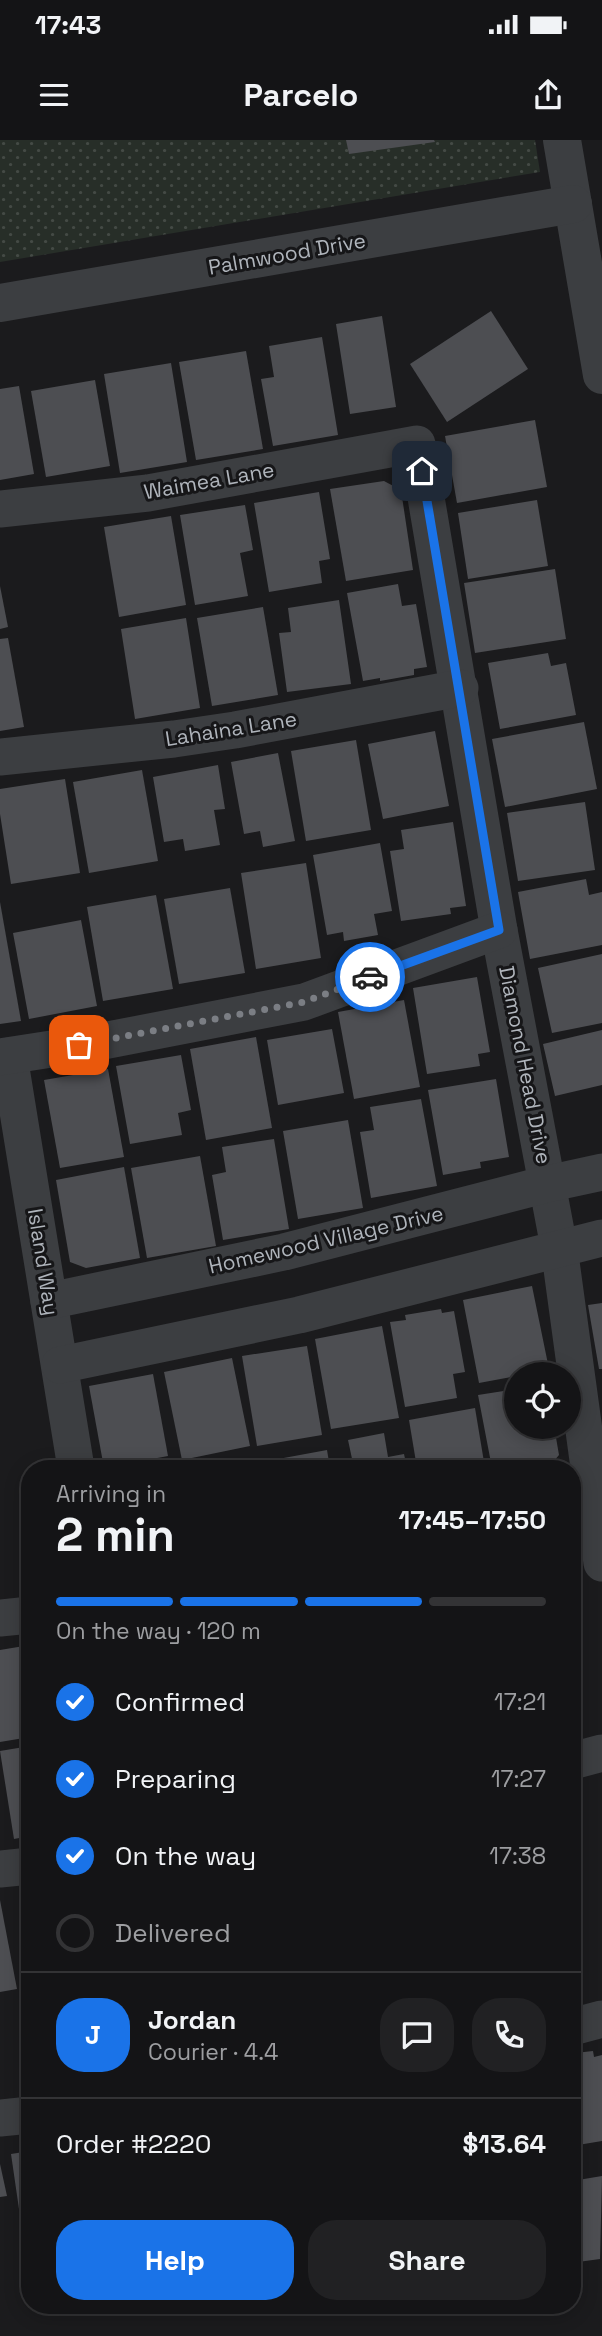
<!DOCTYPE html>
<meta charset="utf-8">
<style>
:root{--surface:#141416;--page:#212123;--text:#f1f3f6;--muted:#9d9ea1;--line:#333335;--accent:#1a73e8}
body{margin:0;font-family:"Space Grotesk",sans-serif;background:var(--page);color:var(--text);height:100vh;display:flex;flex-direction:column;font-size:26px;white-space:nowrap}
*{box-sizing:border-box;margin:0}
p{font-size:23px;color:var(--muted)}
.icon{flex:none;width:38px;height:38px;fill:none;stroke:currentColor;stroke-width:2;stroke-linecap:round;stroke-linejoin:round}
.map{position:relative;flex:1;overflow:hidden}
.sheet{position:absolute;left:21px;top:1320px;width:560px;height:854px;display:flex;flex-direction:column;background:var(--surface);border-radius:28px;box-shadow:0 4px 18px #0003,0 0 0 2px var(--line)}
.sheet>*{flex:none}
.buttons{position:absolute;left:504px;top:1222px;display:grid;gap:14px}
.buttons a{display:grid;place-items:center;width:77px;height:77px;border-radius:50%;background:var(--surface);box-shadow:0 4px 18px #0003,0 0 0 2px var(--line);font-size:35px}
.pin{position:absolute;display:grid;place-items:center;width:60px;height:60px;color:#fff;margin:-30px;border-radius:14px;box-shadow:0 4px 10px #0006}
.courier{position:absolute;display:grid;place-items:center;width:70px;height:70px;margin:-35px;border:5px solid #1a73e8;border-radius:50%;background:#fff;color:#222;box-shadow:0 2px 9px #0007}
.headline em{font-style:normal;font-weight:600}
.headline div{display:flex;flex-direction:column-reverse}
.headline{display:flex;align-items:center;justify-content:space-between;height:119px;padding:0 35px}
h1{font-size:46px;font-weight:600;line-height:52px}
.bar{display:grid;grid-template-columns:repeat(4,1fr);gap:10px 7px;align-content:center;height:84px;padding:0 35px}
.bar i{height:9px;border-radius:5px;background:var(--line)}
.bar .current{background:var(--accent)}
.bar p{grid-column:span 4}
.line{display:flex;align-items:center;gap:18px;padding:0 35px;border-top:2px solid var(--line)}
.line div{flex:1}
.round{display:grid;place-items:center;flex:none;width:74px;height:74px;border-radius:28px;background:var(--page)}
ol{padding:0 35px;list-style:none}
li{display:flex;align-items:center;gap:21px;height:77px}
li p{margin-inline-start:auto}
li .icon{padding:7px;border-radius:50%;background:var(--accent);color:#fff;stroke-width:4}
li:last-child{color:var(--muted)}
li i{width:38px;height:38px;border:4px solid var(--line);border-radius:50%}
.primary-button{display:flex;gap:14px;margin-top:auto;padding:14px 35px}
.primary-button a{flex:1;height:80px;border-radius:28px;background:var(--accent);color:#fff;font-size:28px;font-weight:600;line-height:80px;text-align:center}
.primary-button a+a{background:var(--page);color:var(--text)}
.status{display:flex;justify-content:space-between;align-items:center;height:49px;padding:0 35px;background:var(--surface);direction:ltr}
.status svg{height:19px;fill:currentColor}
header{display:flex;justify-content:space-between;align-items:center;height:91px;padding:0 35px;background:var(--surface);font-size:32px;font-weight:600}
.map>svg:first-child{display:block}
</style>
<div class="status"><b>17:43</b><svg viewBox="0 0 49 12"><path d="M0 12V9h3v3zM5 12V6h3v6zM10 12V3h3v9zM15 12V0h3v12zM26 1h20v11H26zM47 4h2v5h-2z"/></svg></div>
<header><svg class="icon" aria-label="menu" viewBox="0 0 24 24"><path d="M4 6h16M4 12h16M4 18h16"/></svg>Parcelo<svg class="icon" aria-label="share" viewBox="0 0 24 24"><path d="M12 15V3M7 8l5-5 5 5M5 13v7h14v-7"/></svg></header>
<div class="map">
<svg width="602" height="2196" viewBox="0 0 602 2196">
<defs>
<pattern id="grass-dots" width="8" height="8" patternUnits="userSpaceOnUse" patternTransform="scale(1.75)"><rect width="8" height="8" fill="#272e28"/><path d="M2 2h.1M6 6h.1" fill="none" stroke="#444a45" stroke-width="1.8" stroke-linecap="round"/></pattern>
</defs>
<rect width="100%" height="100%" fill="#1b1b1d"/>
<path fill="url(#grass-dots)" d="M0 0H535L540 32 0 122Z"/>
<g fill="#4d4e52">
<path d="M346 0H434L435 2 349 14Z"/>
<path d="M491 171 528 229 447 282 410 224Z"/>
<path d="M382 176 396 267 350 274 336 184Z"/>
<path d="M322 197 338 295 273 306 261 239 274 237 269 206Z"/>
<path d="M246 211 263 309 196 320 179 222Z"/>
<path d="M171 223 187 322 120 333 104 234Z"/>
<path d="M95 240 110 326 46 337 31 251Z"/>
<path d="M19 246 34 334 0 340V249Z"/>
<path d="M535 280 547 347 457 363 445 296Z"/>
<path d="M384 341 401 350 413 430 346 441 330 349Z"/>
<path d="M319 352 330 419 319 421 322 443 269 452 254 363Z"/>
<path d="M537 360 548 426 468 439 458 373Z"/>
<path d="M245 365 253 410 240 413 248 456 195 465 180 375Z"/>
<path d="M171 376 186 465 119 477 104 387Z"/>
<path d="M555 429 566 499 475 513 464 443Z"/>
<path d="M398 444 402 466 416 464 427 527 414 529V535L380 541V538L363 541 347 453Z"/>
<path d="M0 446 8 487 0 489Z"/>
<path d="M339 460 351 544 287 552 279 493 291 492 288 468Z"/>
<path d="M263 467 278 555 212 566 197 478Z"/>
<path d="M186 478 200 568 135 579 121 489Z"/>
<path d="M8 498 24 587 0 591V499Z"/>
<path d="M548 513 551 526 566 523 576 575 500 589 488 523Z"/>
<path d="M584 582 597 649 505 667 492 599Z"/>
<path d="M435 591 449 666 383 679 368 604Z"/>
<path d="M356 600 371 690 306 701 291 611Z"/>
<path d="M278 613 295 701 263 707 260 691 244 694 231 622Z"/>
<path d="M218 625 225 669 214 670 220 705 185 711 183 699 164 702 153 637Z"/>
<path d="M142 630 158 721 89 733 73 642Z"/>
<path d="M65 639 80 733 11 744 0 674V649Z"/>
<path d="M585 662 595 730 518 741 507 673Z"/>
<path d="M453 682 466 766 450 768 451 774 401 781 390 711 404 709 401 690Z"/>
<path d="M380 703 392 771 374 774 378 795 344 801 343 792 327 795 313 715Z"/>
<path d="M306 723 321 818 256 829 241 733Z"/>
<path d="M586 739 589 755 602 752V805L530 819 518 752Z"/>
<path d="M230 748 245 833 179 844 164 759Z"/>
<path d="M156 755 173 849 103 861 87 767Z"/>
<path d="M0 762 21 881 0 884Z"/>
<path d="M81 780 97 866 29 879 13 793Z"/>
<path d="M602 814V883L552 893 538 828Z"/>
<path d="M477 837 490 912 478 914 480 926 427 934 413 848Z"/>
<path d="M404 860 420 947 354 959 338 872Z"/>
<path d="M332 889 344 953 278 965 267 900Z"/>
<path d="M602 890V945L555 956 543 904Z"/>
<path d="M256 897 272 988 206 1000 190 909Z"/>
<path d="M181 915 191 970 178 973 182 995 130 1004 116 926Z"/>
<path d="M108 929 124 1017 60 1028 44 940Z"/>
<path d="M496 939 509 1017 480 1022 481 1028 443 1035 428 950Z"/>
<path d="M421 959 437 1046 371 1058 360 992 374 990 370 967Z"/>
<path d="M348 980 363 1068 298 1079 283 991Z"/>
<path d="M274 999 289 1089 223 1100 212 1035 226 1032 222 1007Z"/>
<path d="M200 1016 216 1106 147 1118 131 1028Z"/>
<path d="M124 1027 140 1118 86 1128 70 1122 56 1040Z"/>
<path d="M532 1146 549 1229 516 1234V1236L479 1243 463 1160Z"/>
<path d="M602 1163V1229H599L588 1165Z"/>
<path d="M441 1169 442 1173 454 1171 465 1232 453 1234 457 1258 405 1267 390 1182 406 1180 405 1175Z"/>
<path d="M382 1186 399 1278 331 1289 315 1199Z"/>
<path d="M307 1206 322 1295 257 1306 242 1216Z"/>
<path d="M232 1218 250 1306 182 1320 164 1232Z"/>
<path d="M153 1234 168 1316 104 1328 89 1246Z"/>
<path d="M516 1249V1286H554L559 1315 548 1328H492L478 1255Z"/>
<path d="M475 1268 485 1328H417L409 1280Z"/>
<path d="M384 1293 388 1317 404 1314 407 1328H354L348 1300Z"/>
<path d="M327 1310 330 1328H263L262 1322Z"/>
<path d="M251 1319 253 1328H203V1327Z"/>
<path d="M30 1505V1597L0 1602V1510Z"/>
<path d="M30 1606V1696L14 1699 0 1611Z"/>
<path d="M30 1756V1806L28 1807 20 1757Z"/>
<path d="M0 1760 17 1849 0 1852Z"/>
<path d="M572 1908H574L575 1913 593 1911 594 1917 602 1915V2001L572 2006Z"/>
<path d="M30 2011V2067L19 2069 11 2014Z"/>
<path d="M0 2024 7 2056 0 2057Z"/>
<path d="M602 2036 600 2119 578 2122 576 2114 572 2115V2041Z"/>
</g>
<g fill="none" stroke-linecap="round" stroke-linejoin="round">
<g stroke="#3c3e41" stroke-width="37">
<path d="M0 369 148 353 417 304 499 790 559 1107 602 1423"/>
<path d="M0 617 174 599 235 590 460 548"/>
<path d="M9 916 76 1328"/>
<path d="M0 917 103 901 304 862 499 790"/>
<path d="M49 1161 284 1112 547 1044 602 1032"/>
<path d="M60 1225 299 1175 602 1098"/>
<path d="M0 1478 30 1475"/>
<path d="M572 1621 602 1613"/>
<path d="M0 1729 30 1726"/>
<path d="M572 1887 602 1879"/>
<path d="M0 1978 30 1975"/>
</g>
<g stroke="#3c3e41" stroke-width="38">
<path d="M562 0 602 235"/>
<path d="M0 163 573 64"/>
</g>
</g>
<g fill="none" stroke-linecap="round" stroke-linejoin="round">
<path stroke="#7b7e84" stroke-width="7" stroke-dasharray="0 12.6" d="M79 905 304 862 370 837"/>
<path stroke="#1a73e8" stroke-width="9" d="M370 837 499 790 422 331"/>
</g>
<g text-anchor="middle" stroke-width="6" stroke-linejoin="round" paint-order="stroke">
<g font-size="21" fill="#afb4bb" stroke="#161618">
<text transform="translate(287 114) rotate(-10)" y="7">Palmwood Drive</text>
<text transform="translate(209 341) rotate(-10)" y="7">Waimea Lane</text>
<text transform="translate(231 589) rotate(-9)" y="7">Lahaina Lane</text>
<text transform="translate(525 925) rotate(79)" y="7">Diamond Head Drive</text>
<text transform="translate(326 1100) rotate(-13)" y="7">Homewood Village Drive</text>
<text transform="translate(43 1122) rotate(81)" y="7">Island Way</text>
</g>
</g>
</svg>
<div class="buttons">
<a><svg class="icon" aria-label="locate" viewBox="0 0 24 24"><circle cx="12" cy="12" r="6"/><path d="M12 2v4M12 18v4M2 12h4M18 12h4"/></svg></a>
</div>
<div class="pin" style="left:79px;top:905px;background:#ea580c"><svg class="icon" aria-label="bag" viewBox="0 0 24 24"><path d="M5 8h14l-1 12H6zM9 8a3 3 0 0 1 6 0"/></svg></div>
<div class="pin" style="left:422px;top:331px;background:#1f2937"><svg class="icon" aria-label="home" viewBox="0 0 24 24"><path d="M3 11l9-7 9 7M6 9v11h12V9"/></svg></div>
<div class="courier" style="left:370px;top:837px"><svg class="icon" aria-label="car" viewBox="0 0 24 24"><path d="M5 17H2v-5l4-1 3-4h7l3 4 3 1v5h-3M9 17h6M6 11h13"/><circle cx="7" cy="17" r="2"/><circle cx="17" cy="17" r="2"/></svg></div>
<section class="sheet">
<div class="headline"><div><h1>2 min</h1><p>Arriving in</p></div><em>17:45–17:50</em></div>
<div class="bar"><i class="current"></i><i class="current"></i><i class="current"></i><i></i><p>On the way · 120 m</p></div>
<ol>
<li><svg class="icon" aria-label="check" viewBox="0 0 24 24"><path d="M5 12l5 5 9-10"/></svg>Confirmed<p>17:21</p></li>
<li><svg class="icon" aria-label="check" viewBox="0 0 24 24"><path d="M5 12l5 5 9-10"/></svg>Preparing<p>17:27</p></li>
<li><svg class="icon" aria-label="check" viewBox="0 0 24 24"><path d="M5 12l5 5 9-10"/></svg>On the way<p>17:38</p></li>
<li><i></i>Delivered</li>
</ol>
<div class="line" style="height:126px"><b class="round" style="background:var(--accent);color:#fff">J</b><div><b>Jordan</b><p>Courier · 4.4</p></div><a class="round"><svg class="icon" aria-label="chat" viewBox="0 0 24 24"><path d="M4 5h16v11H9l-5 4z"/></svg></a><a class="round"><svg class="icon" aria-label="phone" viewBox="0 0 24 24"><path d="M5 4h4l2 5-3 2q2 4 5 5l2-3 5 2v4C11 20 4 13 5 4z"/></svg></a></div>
<div class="line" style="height:91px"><div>Order #2220</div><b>$13.64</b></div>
<div class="primary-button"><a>Help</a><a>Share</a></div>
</section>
</div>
